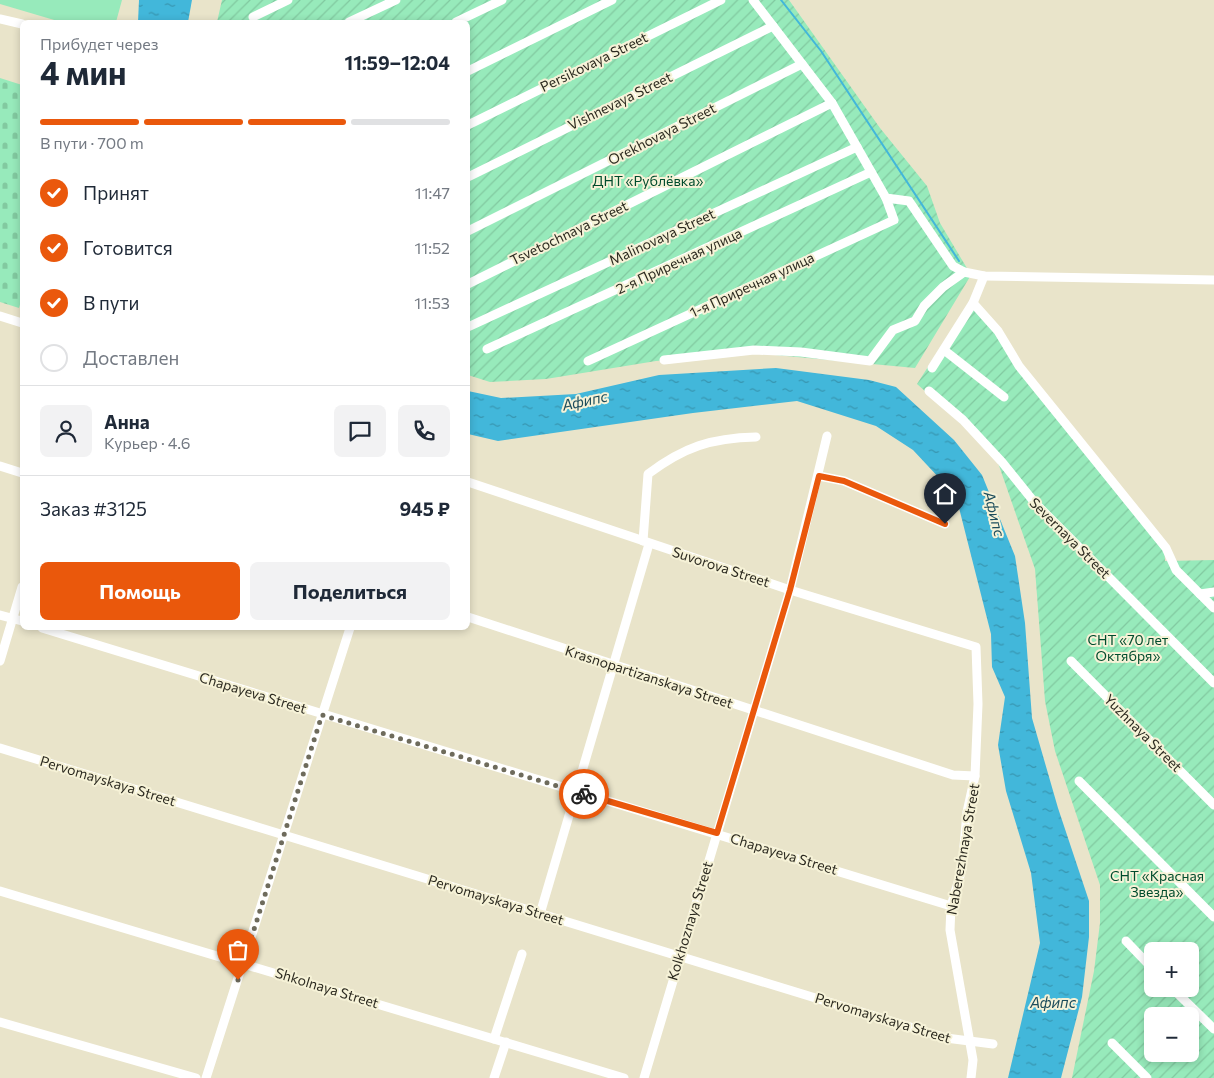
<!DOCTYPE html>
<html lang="ru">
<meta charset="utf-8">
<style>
:root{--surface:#fff;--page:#f2f2f3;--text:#1f2937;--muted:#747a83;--line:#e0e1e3;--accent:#ea580c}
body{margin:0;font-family:Commissioner,sans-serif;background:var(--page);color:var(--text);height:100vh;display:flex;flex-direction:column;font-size:19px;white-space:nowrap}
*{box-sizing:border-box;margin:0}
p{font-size:16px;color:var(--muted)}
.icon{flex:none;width:28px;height:28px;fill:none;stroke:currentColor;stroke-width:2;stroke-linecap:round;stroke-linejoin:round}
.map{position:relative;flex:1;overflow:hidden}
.details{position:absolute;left:20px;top:20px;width:450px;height:610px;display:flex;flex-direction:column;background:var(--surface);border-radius:8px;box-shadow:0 2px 8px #0003}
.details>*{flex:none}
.tools{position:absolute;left:1144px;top:942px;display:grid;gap:10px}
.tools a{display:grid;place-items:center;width:55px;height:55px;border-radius:8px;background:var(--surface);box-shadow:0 2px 8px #0003;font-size:25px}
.pin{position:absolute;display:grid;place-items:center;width:42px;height:42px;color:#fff;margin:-51px -21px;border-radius:50% 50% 50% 0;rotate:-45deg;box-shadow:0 0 5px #0007}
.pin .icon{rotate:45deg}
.courier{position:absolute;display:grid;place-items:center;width:50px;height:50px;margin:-25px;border:4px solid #ea580c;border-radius:50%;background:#fff;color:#222;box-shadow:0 1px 6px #0007}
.head em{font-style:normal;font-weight:700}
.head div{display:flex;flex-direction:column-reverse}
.head{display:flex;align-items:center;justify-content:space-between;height:85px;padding:0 20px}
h1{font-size:32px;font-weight:700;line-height:38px}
.bar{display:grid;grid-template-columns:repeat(4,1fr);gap:8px 5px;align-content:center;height:60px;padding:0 20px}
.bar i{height:6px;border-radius:4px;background:var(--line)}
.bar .on{background:var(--accent)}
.bar p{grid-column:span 4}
.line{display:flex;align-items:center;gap:12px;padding:0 20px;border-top:1px solid var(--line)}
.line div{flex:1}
.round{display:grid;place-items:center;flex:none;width:52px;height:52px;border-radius:8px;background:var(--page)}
ol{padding:0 20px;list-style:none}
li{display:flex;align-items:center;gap:15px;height:55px}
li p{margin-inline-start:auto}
li .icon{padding:5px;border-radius:50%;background:var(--accent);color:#fff;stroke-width:4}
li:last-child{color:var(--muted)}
li i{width:28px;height:28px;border:2px solid var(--line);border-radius:50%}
.primary-button{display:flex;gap:10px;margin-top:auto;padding:10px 20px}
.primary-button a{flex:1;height:58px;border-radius:8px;background:var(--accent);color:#fff;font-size:20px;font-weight:700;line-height:58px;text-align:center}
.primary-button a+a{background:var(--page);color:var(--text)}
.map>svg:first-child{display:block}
</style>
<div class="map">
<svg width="1214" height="1078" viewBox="0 0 1214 1078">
<defs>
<pattern id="cemetery-stones" width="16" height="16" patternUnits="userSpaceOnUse" patternTransform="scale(1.25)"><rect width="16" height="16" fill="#97eabb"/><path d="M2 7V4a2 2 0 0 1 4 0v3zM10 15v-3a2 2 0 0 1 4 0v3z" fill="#82c9a0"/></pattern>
<pattern id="garden-furrows" width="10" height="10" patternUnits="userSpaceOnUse" patternTransform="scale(1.25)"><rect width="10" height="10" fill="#97eabb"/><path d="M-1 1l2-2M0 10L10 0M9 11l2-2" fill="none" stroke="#82c9a0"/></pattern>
<pattern id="water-ripples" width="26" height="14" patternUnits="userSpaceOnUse" patternTransform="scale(1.25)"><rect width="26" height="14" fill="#42b7da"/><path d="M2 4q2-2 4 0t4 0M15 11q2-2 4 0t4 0" fill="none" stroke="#3795b0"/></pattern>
</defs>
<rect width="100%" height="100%" fill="#e9e4ca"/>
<path fill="url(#cemetery-stones)" d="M0 78 22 85V298L19 308 0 302Z"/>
<g fill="url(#garden-furrows)" fill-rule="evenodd">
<path d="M222 0H789L880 128 927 186 940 223 971 275 915 368 753 353 656 361 546 379 490 382 468 375V22H217Z"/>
<path d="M973 297 1031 376 1164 541 1165 561 1214 560V1078H1072L1094 971 1100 923V885L1055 751 1045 701 1035 569 996 457 953 416 917 384ZM1152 951H1190V989H1152ZM1152 1016H1190V1054H1152Z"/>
</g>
<path fill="#97eabb" d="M0 0H122L116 22H61L0 4Z"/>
<g fill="url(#water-ripples)">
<path d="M139 0H192L188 22H138Z"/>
<path d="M776 368 869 380 896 387 954 440 982 475 1015 556 1025 623 1032 718 1058 808 1089 901V937L1082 997 1061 1078H1008L1040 943 1031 873 1006 791 998 745 1005 697 992 667 991 634 956 496 913 450 876 426 797 401 693 413 498 441 468 434V391L501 398 576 394 659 375Z"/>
</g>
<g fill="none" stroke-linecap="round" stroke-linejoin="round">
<path stroke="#42b7da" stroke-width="2" d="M781 0 821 51 959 261"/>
<g stroke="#fff" stroke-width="9">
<path d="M753 0 832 103 886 198 909 201 953 266 964 272 984 276 1214 280"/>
<path d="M253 17 288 0"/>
<path d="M0 19 22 24"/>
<path d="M349 22 396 0"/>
<path d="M456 22 502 0"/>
<path d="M468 71 612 0"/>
<path d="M468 125 721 0"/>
<path d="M468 177 773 26"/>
<path d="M468 231 802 64"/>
<path d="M468 284 832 103"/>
<path d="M973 303 998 331 1019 366 1166 548 1176 570 1214 608"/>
<path d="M0 316 22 323"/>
<path d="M468 327 857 147"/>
<path d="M487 349 871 172"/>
<path d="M944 350 1004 397"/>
<path d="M664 360 754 350 801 352 870 361 893 330 915 321 924 306 943 287 964 272"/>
<path d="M588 361 894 220 886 198"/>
<path d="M932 368 973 303 984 276"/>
<path d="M929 391 963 420 1002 462 1035 503 1214 683"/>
<path d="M0 466 22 473"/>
<path d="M819 476 844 481 945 524"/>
<path d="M468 482 790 590 976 647 978 704 975 776 967 812 962 869 951 906 950 930 973 1060 971 1078"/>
<path d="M643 541 648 474C684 447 711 438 756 437"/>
<path d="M1200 594 1214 592"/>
<path d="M0 615 22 621"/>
<path d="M468 617 953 775 975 776"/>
<path d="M42 628 951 906"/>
<path d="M0 661 22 587"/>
<path d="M1071 661 1214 805"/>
<path d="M0 748 946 1038 993 1044"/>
<path d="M1079 781 1214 917"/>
<path d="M0 891 624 1078"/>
<path d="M540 914 649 544"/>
<path d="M1126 941 1152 968"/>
<path d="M1173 989 1214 1029"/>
<path d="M0 1022 196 1078"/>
<path d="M494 1039 522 954"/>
<path d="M1112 1043 1147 1078"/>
<path d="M206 1078 350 628"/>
<path d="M494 1078 506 1042"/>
<path d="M644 1078 790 590 827 436"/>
</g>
</g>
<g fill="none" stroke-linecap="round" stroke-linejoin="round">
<path stroke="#6e6b5c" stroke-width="5" stroke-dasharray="0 9" d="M238 980 322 715 584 794"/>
<path stroke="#ea580c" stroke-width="6" d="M584 794 717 833 790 590 819 476 844 481 945 524"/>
</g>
<g text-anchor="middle" stroke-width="4" stroke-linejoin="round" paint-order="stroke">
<g font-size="14" fill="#2c2a20" stroke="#f6f2d7">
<text transform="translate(594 62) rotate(-26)" y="5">Persikovaya Street</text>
<text transform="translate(620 101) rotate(-26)" y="5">Vishnevaya Street</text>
<text transform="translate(662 134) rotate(-27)" y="5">Orekhovaya Street</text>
<text transform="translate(569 233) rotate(-26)" y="5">Tsvetochnaya Street</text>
<text transform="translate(662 237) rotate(-25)" y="5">Malinovaya Street</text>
<text transform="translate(679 261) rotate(-25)" y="5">2-я Приречная улица</text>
<text transform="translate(752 285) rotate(-25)" y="5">1-я Приречная улица</text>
<text transform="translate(1070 538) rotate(45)" y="5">Severnaya Street</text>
<text transform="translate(721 567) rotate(18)" y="5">Suvorova Street</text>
<text transform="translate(649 677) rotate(18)" y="5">Krasnopartizanskaya Street</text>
<text transform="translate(253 693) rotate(17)" y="5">Chapayeva Street</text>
<text transform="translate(1143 733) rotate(45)" y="5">Yuzhnaya Street</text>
<text transform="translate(108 781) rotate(17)" y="5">Pervomayskaya Street</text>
<text transform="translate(963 849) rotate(-80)" y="5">Naberezhnaya Street</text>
<text transform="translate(784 854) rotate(17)" y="5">Chapayeva Street</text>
<text transform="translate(496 900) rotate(17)" y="5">Pervomayskaya Street</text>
<text transform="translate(690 921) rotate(-73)" y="5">Kolkhoznaya Street</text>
<text transform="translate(327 988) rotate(17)" y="5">Shkolnaya Street</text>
<text transform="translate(883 1018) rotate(17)" y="5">Pervomayskaya Street</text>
</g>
<g font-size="14" fill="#004c2d" stroke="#f6f2d7">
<text x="648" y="186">ДНТ «Рублёвка»</text>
<text x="1128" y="645">СНТ «70 лет<tspan x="1128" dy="16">Октября»</tspan></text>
<text x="1157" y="881">СНТ «Красная<tspan x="1157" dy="16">Звезда»</tspan></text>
</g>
<g font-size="15" font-style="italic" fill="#1d4d5c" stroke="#f6f2d7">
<text transform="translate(585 401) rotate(-12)" y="5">Афипс</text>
<text transform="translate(994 514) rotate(76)" y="5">Афипс</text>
<text x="1053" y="1008">Афипс</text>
</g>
</g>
</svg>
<div class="tools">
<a>+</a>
<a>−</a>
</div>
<div class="pin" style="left:238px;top:980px;background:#ea580c"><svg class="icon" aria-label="bag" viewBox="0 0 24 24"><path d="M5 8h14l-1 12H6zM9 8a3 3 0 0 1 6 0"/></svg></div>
<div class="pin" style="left:945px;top:524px;background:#1f2937"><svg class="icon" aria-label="home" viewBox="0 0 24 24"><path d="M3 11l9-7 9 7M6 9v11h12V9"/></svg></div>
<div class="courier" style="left:584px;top:794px"><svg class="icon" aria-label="bike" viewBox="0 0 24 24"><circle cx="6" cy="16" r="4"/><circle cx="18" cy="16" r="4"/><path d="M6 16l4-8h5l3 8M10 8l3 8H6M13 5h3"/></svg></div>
<section class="details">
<div class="head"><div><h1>4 мин</h1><p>Прибудет через</p></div><em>11:59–12:04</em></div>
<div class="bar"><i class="on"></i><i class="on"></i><i class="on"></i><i></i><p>В пути · 700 m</p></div>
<ol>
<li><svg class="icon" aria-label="check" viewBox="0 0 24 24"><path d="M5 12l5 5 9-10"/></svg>Принят<p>11:47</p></li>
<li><svg class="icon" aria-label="check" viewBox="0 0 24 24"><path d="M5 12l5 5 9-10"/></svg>Готовится<p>11:52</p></li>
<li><svg class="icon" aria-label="check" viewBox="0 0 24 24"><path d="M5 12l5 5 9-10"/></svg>В пути<p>11:53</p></li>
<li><i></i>Доставлен</li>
</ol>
<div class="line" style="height:90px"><a class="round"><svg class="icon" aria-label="person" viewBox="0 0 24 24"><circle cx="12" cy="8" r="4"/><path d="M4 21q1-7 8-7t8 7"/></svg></a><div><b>Анна</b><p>Курьер · 4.6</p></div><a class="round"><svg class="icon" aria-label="chat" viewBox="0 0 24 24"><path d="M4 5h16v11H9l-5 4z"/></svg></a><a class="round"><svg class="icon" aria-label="phone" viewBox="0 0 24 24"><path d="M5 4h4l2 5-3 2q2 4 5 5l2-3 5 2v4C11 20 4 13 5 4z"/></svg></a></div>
<div class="line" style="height:65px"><div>Заказ #3125</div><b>945 ₽</b></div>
<div class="primary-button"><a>Помощь</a><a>Поделиться</a></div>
</section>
</div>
